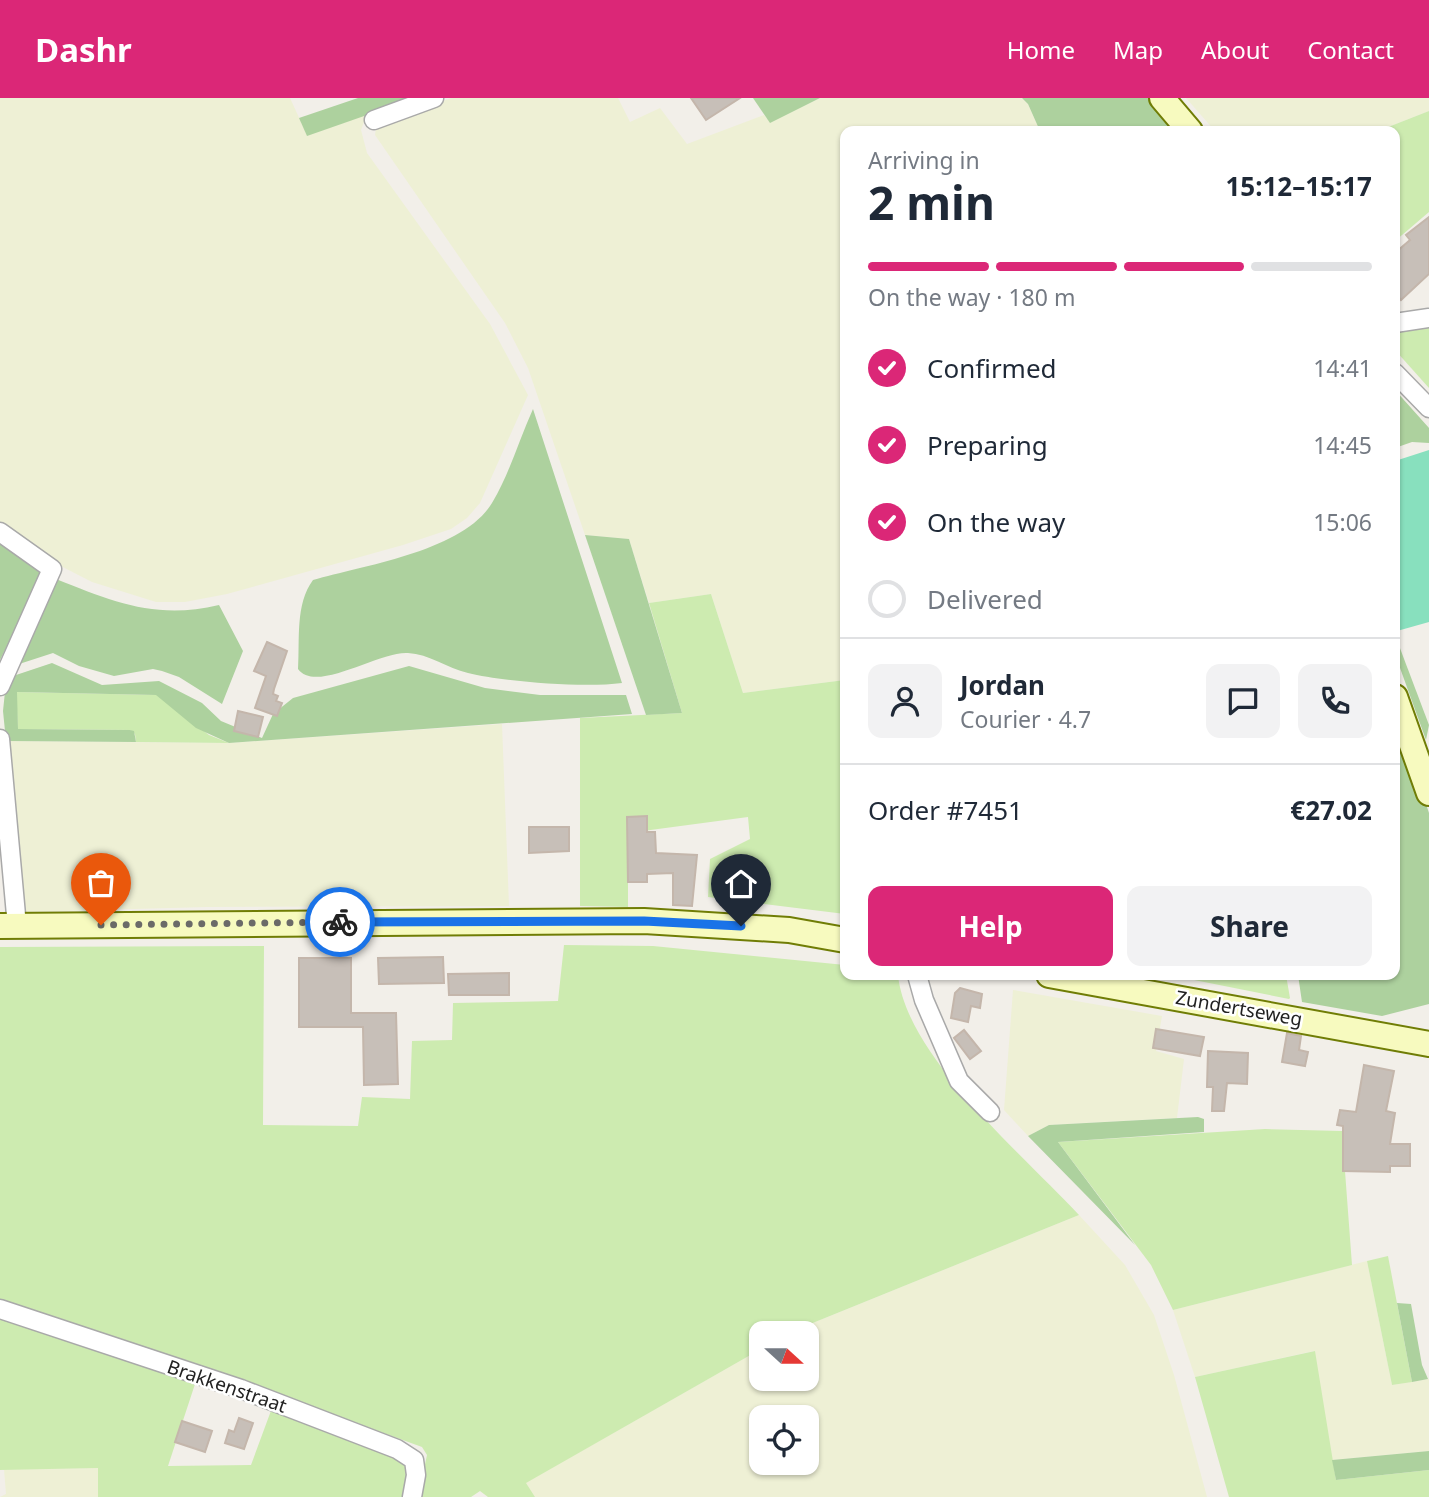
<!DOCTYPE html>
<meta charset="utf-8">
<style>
:root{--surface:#fff;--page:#f2f2f3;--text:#1f2937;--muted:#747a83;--line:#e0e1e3;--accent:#db2777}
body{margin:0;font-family:"Noto Sans",sans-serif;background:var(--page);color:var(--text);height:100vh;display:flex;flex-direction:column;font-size:26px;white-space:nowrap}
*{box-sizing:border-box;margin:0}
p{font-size:23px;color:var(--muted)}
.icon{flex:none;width:38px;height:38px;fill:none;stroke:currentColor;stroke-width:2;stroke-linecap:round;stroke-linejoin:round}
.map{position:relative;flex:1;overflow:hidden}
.drawer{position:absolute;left:840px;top:28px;width:560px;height:854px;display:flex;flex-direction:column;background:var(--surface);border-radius:14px;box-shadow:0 2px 5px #0004}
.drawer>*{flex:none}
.needle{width:46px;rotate:111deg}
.tools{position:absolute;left:749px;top:1223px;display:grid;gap:14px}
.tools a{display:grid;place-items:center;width:70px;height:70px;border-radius:14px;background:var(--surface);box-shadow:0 2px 5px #0004;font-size:35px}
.pin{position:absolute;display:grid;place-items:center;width:60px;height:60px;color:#fff;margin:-72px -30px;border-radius:50% 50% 50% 0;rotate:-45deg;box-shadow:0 0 7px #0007}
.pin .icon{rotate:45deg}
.courier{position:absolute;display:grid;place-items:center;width:70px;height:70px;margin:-35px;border:5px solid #1a73e8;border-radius:50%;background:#fff;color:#222;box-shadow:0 2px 9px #0007}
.overview em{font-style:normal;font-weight:700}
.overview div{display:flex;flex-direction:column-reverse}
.overview{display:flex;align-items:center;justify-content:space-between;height:119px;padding:0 28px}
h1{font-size:46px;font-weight:700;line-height:52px}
.bar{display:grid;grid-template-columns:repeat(4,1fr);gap:10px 7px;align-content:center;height:84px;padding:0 28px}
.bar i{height:9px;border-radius:5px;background:var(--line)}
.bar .selected{background:var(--accent)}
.bar p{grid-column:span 4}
.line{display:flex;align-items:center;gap:18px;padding:0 28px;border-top:2px solid var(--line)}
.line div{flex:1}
.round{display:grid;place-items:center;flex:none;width:74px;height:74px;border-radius:14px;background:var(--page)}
ol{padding:0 28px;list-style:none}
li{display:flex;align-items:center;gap:21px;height:77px}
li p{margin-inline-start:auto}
li .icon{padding:7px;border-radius:50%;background:var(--accent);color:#fff;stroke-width:4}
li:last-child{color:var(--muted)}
li i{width:38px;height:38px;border:4px solid var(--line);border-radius:50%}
.button{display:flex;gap:14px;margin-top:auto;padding:14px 28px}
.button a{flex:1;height:80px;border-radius:14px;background:var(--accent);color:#fff;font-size:28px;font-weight:700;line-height:80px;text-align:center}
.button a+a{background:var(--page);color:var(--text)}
header{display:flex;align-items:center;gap:42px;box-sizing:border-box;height:98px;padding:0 35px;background:var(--accent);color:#fff}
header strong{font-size:33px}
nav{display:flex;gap:38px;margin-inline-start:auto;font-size:24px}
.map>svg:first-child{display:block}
</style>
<header>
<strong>Dashr</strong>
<nav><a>Home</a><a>Map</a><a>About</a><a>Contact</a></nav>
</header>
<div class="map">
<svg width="1429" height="1399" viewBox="0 0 1429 1399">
<rect width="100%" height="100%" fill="#f2efe9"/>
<g fill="#eef0d5" fill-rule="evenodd">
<path d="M0 0H290L307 37 377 13 364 24 361 32 367 55 490 226 528 297 480 405 467 420 451 431 403 447 227 496 185 504H156L92 484 53 464 0 427Z"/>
<path d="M451 0H618L630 24 660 10 687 46 764 17 770 24 820 0H1022L1028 6 1040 33H845V582L743 595 711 496 649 505 629 441 585 437 528 270 505 225 375 37 376 30 383 26Z"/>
<path d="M1186 0H1429V13L1378 33H1215Z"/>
<path d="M502 626 509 808 207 809 25 814 6 643 229 645Z"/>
<path d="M1013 892 1162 918 1156 953 1184 961 1177 1020 1049 1027 1028 1038 1004 1012Z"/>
<path d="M1079 1117 1125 1167 1154 1217 1174 1277 1207 1399H535L525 1385 761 1251V1281H807V1236L788 1235ZM761 1320H807V1365H761Z"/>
<path d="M1367 1163 1392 1287 1429 1281V1353L1332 1362 1314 1253 1195 1279 1173 1212Z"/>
<path d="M98 1370V1399H0L6 1396 4 1371Z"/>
</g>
<g fill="#cdebb0">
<path d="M1429 13V114L1395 143V33H1378Z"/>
<path d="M1429 225V290L1395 252V232Z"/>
<path d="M711 496 743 595 845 582V816L708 799 710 761 750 741 748 719 628 735V809L580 808V620L682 615 649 505Z"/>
<path d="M16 594 157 597 209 637 229 645 136 644 135 636 130 632 18 631Z"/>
<path d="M564 847 653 848 845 867V877H898C906 958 1024 1058 1079 1117L788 1235 761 1236V1251L526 1385 535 1399H488L480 1393 471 1399H418L427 1357 422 1349 174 1259 0 1202V849L264 848 263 1027 358 1028 362 999 410 1001 412 943 452 942 453 905 558 903Z"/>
<path d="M1169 877H1286L1290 900 1289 901Z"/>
<path d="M1265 1031 1342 1033 1352 1167 1173 1212 1151 1167 1058 1044Z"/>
<path d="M1388 1158 1412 1284 1392 1287 1367 1163Z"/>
<path d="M0 1219 196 1283 168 1368 251 1367 272 1310 408 1360 410 1367 403 1399H98V1370L0 1372Z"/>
<path d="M1315 1253 1336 1382 1429 1372V1399H1229L1195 1279Z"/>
</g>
<g fill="#add19e">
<path d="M358 0H407V3L307 38 299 20Z"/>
<path d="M753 0H820L770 25Z"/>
<path d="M1022 0H1156L1185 33H1040L1028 6Z"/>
<path d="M1395 292 1429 330V345L1412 344 1395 350Z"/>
<path d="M533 311 622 585C584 590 505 584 468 575 447 570 429 556 408 555 379 553 316 596 298 571 300 542 295 506 313 482 365 467 463 453 492 405 509 377 519 342 533 311Z"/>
<path d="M585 437 629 441 682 615 646 617Z"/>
<path d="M0 442 45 473 0 562Z"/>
<path d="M56 481C114 504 156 522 219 507L243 553 222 606 179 579 162 573 153 571 114 578 79 568 53 555 13 568Z"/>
<path d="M1395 537 1429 627 1426 642 1395 556Z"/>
<path d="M52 565 102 587 159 583 202 605 221 623 262 640 273 616 293 600 409 568 485 590 540 597H626L632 616 229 645 196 630 156 597 17 594 18 631 130 632 134 633 136 644 6 643 3 613 6 584 16 577Z"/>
<path d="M1395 615 1429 715V906L1382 918 1302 904 1298 877H1395Z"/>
<path d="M1198 1019 1204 1021V1034L1058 1044 1135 1147 1028 1038 1049 1027Z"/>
<path d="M1397 1205 1411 1206 1422 1267 1428 1281 1412 1284Z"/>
<path d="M1429 1353V1372L1336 1382 1332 1362Z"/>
</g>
<path fill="#88e0be" d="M1429 352V524L1397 533 1395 363Z"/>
<g fill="#c7bfb8" stroke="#c4b6ab" stroke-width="2">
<path d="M691 0H740L706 22Z"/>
<path d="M1429 119V176L1401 202 1395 195V155L1410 142 1406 137Z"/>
<path d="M267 544 287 553 274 591 273 596 278 598 276 603 282 605 277 618 255 610 266 578 254 573Z"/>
<path d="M238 613 263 619 258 639 234 633Z"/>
<path d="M647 718V734H655L656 755 697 757 692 808 673 807V775L647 776V784H628L627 719Z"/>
<path d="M529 729H569V753L529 755Z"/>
<path d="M443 859 444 885 379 886 378 860Z"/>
<path d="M299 860H351V915H396L398 986 364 987 363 929H299Z"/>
<path d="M509 875V897H449L448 876Z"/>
<path d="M960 890 982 896 980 910 971 908 968 924 951 920 955 895Z"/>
<path d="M1156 931 1204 939 1200 958 1153 950Z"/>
<path d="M964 932 981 953 970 961 954 940Z"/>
<path d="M1287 935 1301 938 1299 952 1308 954 1305 968 1282 964Z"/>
<path d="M1208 953 1248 955 1247 986 1227 985 1224 1013H1212L1213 989H1207Z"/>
<path d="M1364 967 1394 973 1386 1013 1395 1015 1390 1046H1410V1068H1390V1074L1343 1073V1028L1337 1027 1340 1012 1356 1014Z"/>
<path d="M239 1320 253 1325 244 1351 225 1345 229 1332 234 1334Z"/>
<path d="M182 1323 212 1333 205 1354 175 1344Z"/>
</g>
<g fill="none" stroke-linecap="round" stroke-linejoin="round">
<g stroke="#a9a9a9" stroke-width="21">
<g id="street">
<path d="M374 22 434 0"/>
<path d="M1395 225 1429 220"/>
<path d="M1395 275 1429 310"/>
<path d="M0 434 52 471 0 588"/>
<path d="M0 641 17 828"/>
<path d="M917 877 924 902 959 983 990 1014"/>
<path d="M0 1211 241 1291 397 1351 414 1362 416 1377 412 1399"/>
</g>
</g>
<g stroke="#707d05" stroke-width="28">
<g id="secondary">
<path d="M1162 0 1190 33"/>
<path d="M1395 599 1429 695"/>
<path d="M0 828 644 823 789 832 845 842"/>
<path d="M1049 877 1429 946"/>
</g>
</g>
<use href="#street" stroke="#fff" stroke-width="18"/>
<use href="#secondary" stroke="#f7fabf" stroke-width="24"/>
</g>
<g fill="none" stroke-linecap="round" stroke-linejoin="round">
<path stroke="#6b6a68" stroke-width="7" stroke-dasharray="0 12.6" d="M101 827 340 824"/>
<path stroke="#1a73e8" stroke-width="9" d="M340 824 644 823 741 828"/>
</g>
<g text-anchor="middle" stroke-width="5" stroke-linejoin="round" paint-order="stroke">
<g font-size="19" fill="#222" stroke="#fff">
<text transform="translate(1239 910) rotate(10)" y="7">Zundertseweg</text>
<text transform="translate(227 1288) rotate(19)" y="7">Brakkenstraat</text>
</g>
</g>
</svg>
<div class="tools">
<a><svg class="needle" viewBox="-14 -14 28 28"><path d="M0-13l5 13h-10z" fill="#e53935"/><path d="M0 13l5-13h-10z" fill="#747a83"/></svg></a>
<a><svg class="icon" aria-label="locate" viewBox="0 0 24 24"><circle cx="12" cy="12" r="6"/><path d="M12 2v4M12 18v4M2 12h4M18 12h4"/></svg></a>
</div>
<div class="pin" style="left:101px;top:827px;background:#ea580c"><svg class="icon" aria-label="bag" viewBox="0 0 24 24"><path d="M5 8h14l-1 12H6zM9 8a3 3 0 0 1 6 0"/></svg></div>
<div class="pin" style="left:741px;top:828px;background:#1f2937"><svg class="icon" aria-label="home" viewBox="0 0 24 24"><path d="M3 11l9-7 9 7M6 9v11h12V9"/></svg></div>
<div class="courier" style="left:340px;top:824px"><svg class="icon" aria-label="bike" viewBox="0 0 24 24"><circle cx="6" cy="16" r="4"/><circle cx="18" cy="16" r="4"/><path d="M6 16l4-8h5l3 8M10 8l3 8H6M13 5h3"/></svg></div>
<section class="drawer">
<div class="overview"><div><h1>2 min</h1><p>Arriving in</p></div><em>15:12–15:17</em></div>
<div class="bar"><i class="selected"></i><i class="selected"></i><i class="selected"></i><i></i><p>On the way · 180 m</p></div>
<ol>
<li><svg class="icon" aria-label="check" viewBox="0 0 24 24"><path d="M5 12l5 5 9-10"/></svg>Confirmed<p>14:41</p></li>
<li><svg class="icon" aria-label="check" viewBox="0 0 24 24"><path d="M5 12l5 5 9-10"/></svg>Preparing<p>14:45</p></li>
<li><svg class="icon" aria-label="check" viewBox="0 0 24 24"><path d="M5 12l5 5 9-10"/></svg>On the way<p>15:06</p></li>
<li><i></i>Delivered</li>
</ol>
<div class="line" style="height:126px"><a class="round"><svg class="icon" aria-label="person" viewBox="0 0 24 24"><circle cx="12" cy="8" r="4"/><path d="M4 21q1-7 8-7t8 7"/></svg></a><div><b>Jordan</b><p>Courier · 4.7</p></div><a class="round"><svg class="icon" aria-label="chat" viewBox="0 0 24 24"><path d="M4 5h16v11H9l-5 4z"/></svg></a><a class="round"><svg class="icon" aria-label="phone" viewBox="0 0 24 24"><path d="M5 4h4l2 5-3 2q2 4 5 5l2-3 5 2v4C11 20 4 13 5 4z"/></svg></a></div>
<div class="line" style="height:91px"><div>Order #7451</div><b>€27.02</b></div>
<div class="button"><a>Help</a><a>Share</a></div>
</section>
</div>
